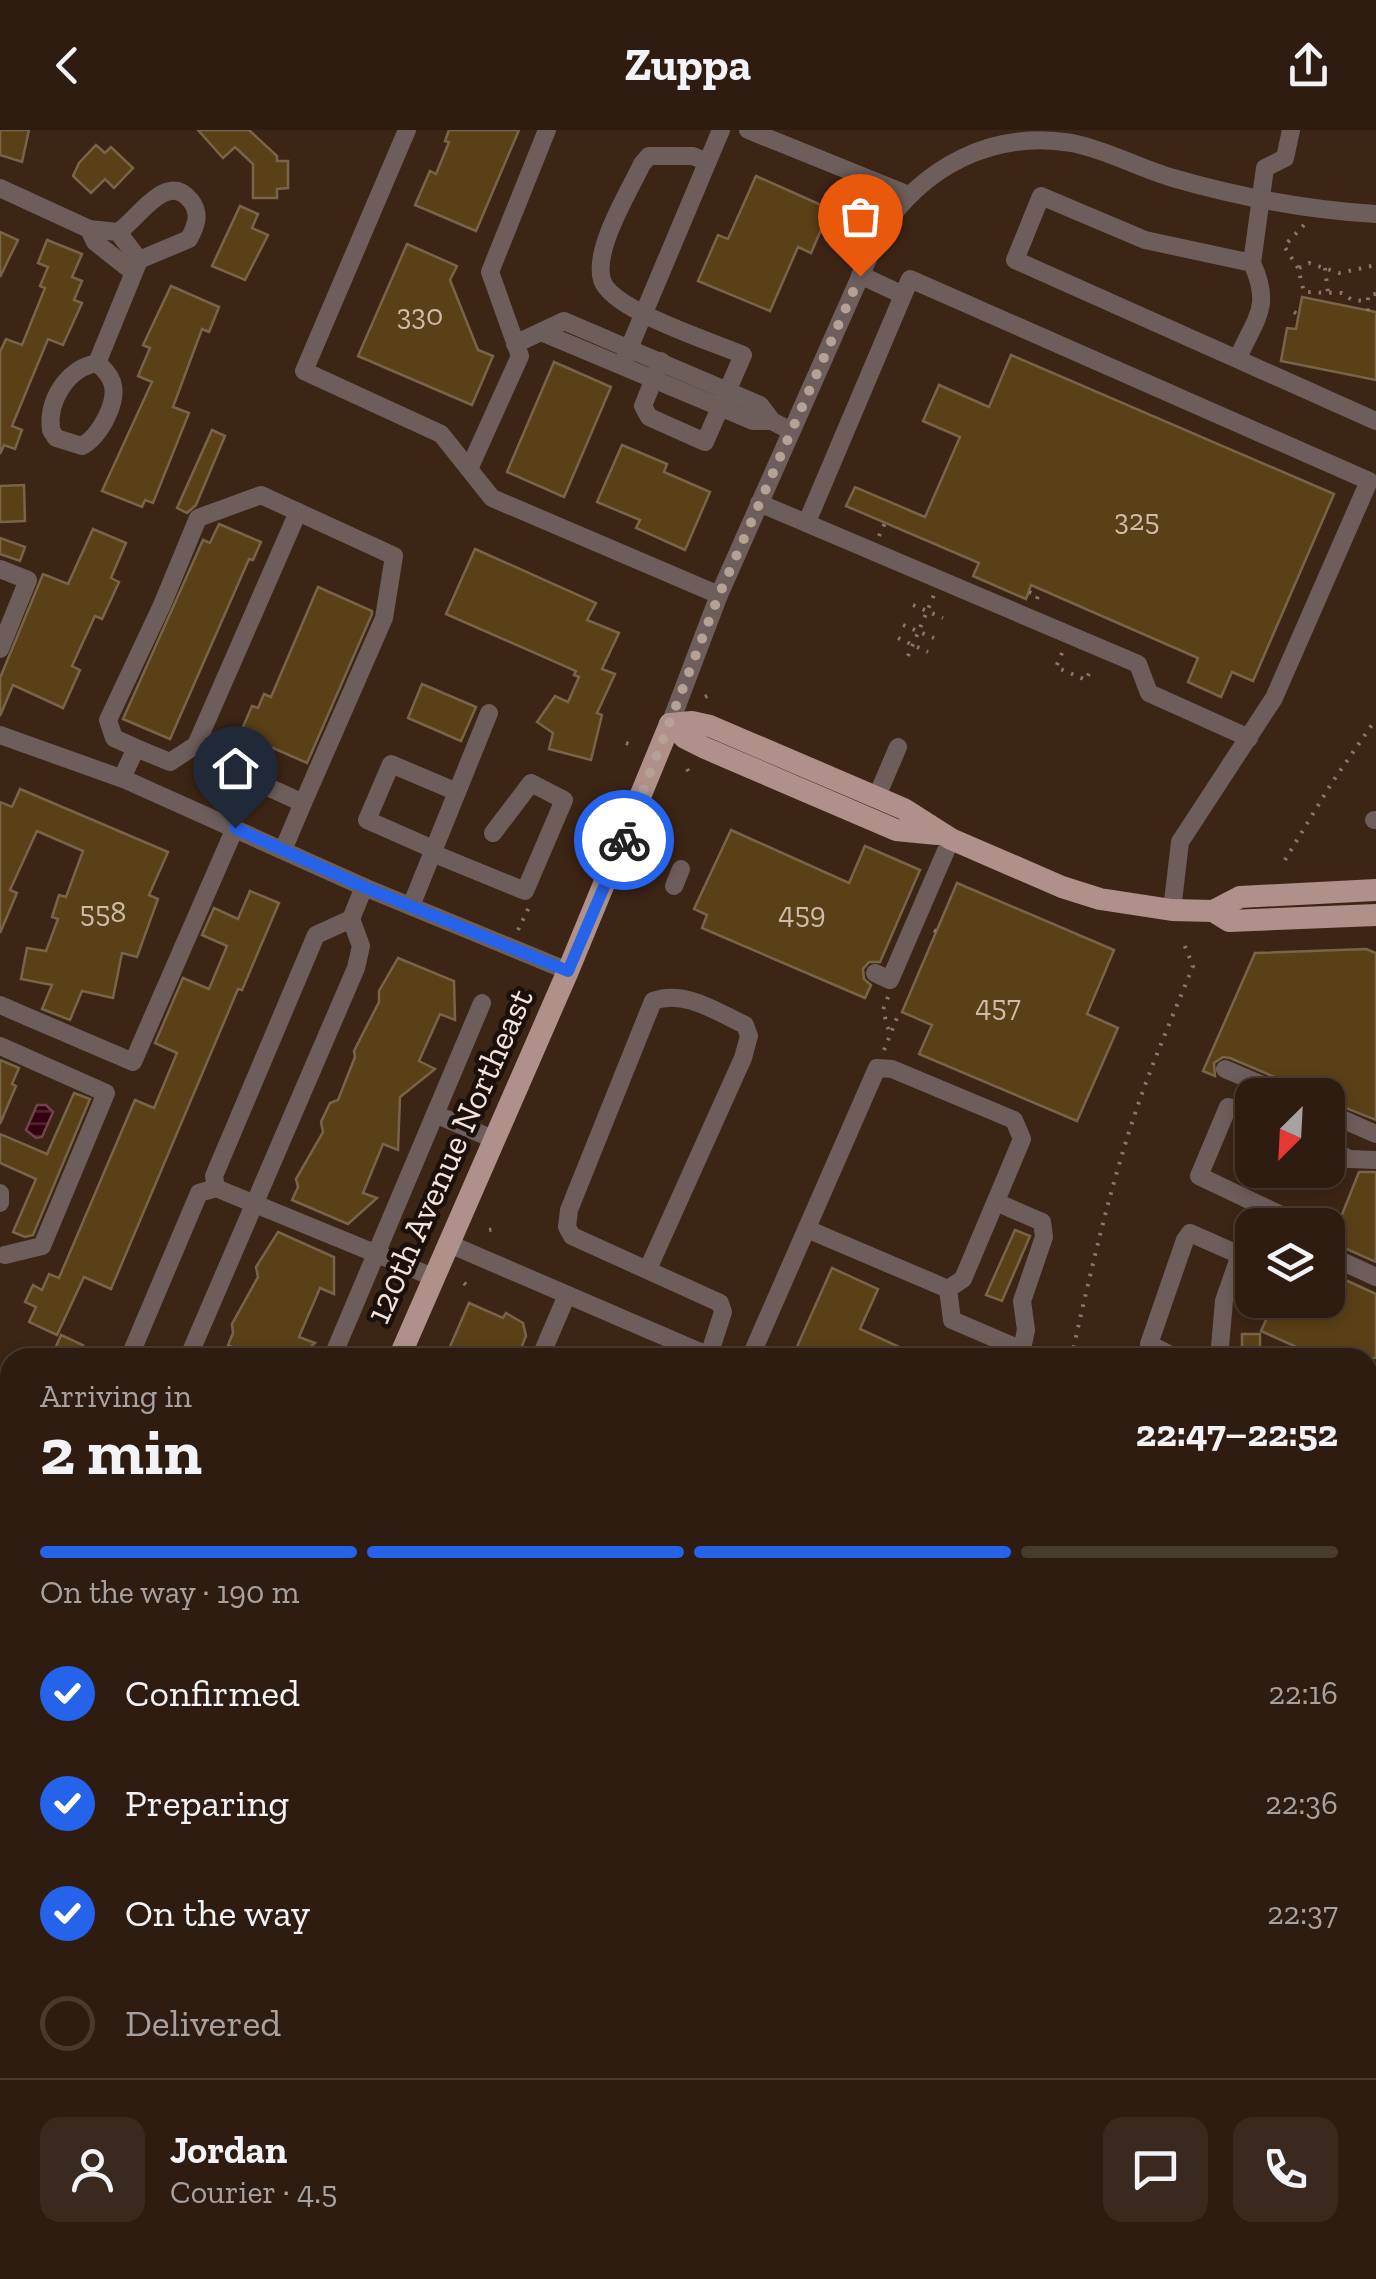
<!DOCTYPE html>
<meta charset="utf-8">
<style>
:root{--surface:#2e1c10;--page:#3a291e;--text:#f1f3f6;--muted:#a7a19f;--line:#493a30;--accent:#2563eb}
body{margin:0;font-family:"Zilla Slab",serif;background:var(--page);color:var(--text);height:100vh;display:flex;flex-direction:column;font-size:38px;white-space:nowrap}
*{box-sizing:border-box;margin:0}
p{font-size:32px;color:var(--muted)}
.icon{flex:none;width:55px;height:55px;fill:none;stroke:currentColor;stroke-width:2;stroke-linecap:round;stroke-linejoin:round}
.map{position:relative;flex:1;overflow:hidden}
.side{position:absolute;left:0px;top:1218px;width:1378px;height:932px;display:flex;flex-direction:column;background:var(--surface);border-radius:30px 30px 0 0;box-shadow:0 5px 15px #0003,0 0 0 2px var(--line)}
.side>*{flex:none}
.needle{width:65px;rotate:204deg}
.controls{position:absolute;left:1235px;top:948px;display:grid;gap:20px}
.controls a{display:grid;place-items:center;width:110px;height:110px;border-radius:20px;background:var(--surface);box-shadow:0 5px 15px #0003,0 0 0 2px var(--line);font-size:50px}
.pin{position:absolute;display:grid;place-items:center;width:85px;height:85px;color:#fff;margin:-102px -42px;border-radius:50% 50% 50% 0;rotate:-45deg;box-shadow:0 0 10px #0007}
.pin .icon{rotate:45deg}
.courier{position:absolute;display:grid;place-items:center;width:100px;height:100px;margin:-50px;border:8px solid #2563eb;border-radius:50%;background:#fff;color:#222;box-shadow:0 2px 12px #0007}
.summary em{font-style:normal;font-weight:800}
.summary div{display:flex;flex-direction:column-reverse}
.summary{display:flex;align-items:center;justify-content:space-between;height:170px;padding:0 40px}
h1{font-size:65px;font-weight:800;line-height:75px}
.bar{display:grid;grid-template-columns:repeat(4,1fr);gap:15px 10px;align-content:center;height:120px;padding:0 40px}
.bar i{height:12px;border-radius:8px;background:var(--line)}
.bar .selected{background:var(--accent)}
.bar p{grid-column:span 4}
.line{display:flex;align-items:center;gap:25px;padding:0 40px;border-top:2px solid var(--line)}
.line div{flex:1}
.round{display:grid;place-items:center;flex:none;width:105px;height:105px;border-radius:20px;background:var(--page)}
ol{padding:0 40px;list-style:none}
li{display:flex;align-items:center;gap:30px;height:110px}
li p{margin-inline-start:auto}
li .icon{padding:10px;border-radius:50%;background:var(--accent);color:#fff;stroke-width:4}
li:last-child{color:var(--muted)}
li i{width:55px;height:55px;border:5px solid var(--line);border-radius:50%}
header{display:flex;justify-content:space-between;align-items:center;height:130px;padding:0 40px;background:var(--surface);font-size:45px;font-weight:800}
.map>svg:first-child{display:block}
</style>
<header><svg class="icon" aria-label="back" viewBox="0 0 24 24"><path d="M15 5l-7 7 7 7"/></svg>Zuppa<svg class="icon" aria-label="share" viewBox="0 0 24 24"><path d="M12 15V3M7 8l5-5 5 5M5 13v7h14v-7"/></svg></header>
<div class="map">
<svg width="1376" height="2149" viewBox="0 0 1376 2149">
<defs>
<pattern id="water-rules" width="6" height="5" patternUnits="userSpaceOnUse" patternTransform="scale(2.5)"><rect width="6" height="5" fill="#35000f"/><path d="M0 2.5h6" fill="none" stroke="#532531"/></pattern>
</defs>
<rect width="100%" height="100%" fill="#3d2515"/>
<g fill="url(#water-rules)" stroke="#6f444c" stroke-width="2.5">
<path d="M37 975H46L53 982 42 1007 36 1008 26 1000Z"/>
<path d="M193 2140H256L273 2149H120Z"/>
</g>
<g fill="none" stroke-linecap="round" stroke-linejoin="round">
<path stroke="#6f444c" stroke-width="5" d="M771 2149 776 2140"/>
</g>
<g fill="#5a4017" stroke="#776449" stroke-width="2.5">
<path d="M0 0H29L22 32 0 25Z"/>
<path d="M198 0H249L277 26V31H288V58L277 59V68H253V34L235 17 223 28Z"/>
<path d="M449 0H519L476 101 415 75 430 41 436 44 449 12 445 11Z"/>
<path d="M96 15 105 23 111 17 133 38 114 58 105 49 91 63 73 46 79 33Z"/>
<path d="M756 46 830 79 811 123 798 117 770 181 698 151 718 105 728 109Z"/>
<path d="M240 76 258 84 252 98 268 105 245 150 212 136Z"/>
<path d="M0 102 18 110 0 147Z"/>
<path d="M47 110 82 124 72 147 82 151 74 170 82 173 63 215 48 209 12 296 22 300 15 319 4 315 0 324V222L6 209 22 215 45 158 40 156 48 137 38 133Z"/>
<path d="M407 114 457 136 450 150 478 220 493 226 472 275 358 226Z"/>
<path d="M171 156 219 177 209 202 202 199 173 277 189 283 153 373 145 370 142 377 102 361 152 252 138 246 150 218 143 215Z"/>
<path d="M1302 167 1376 182V250L1281 231 1287 198 1296 199Z"/>
<path d="M1011 225 1334 364 1253 551 1232 542 1221 567 1188 552 1198 528 1031 455 1026 469 973 446 979 433 846 376 855 357 925 387 960 307 923 291 939 255 989 277Z"/>
<path d="M554 232 611 257 564 367 507 342Z"/>
<path d="M212 300 225 306 196 375 187 383 177 378Z"/>
<path d="M622 315 667 334 664 342 710 362 685 420 636 398 640 390 597 372Z"/>
<path d="M24 355 25 391 0 392V356Z"/>
<path d="M219 394 261 412 253 430 249 429 170 609 123 589 203 410 210 413Z"/>
<path d="M93 399 126 413 111 448 119 452 102 489 95 486 72 536 80 540 63 578 13 555 0 586V548L43 444 68 454Z"/>
<path d="M0 408 25 417 20 431 0 424Z"/>
<path d="M475 419 596 473 587 490 619 503 602 539 615 544 597 583 602 585 591 630 549 619 553 603 537 592 555 566 568 572 579 547 574 545 576 541 446 484Z"/>
<path d="M318 457 372 481V484L307 633 273 618 256 655 224 641 252 576 258 578 264 564 271 567Z"/>
<path d="M422 554 476 577 461 611 408 588Z"/>
<path d="M20 659 168 722 149 765 158 769 137 827 122 823 113 868 82 861 70 890 42 879 52 855 21 849 27 818 46 821 58 789 52 787 59 765 66 767 83 721 37 701 10 760 17 763 0 803V672L12 677Z"/>
<path d="M731 700 849 753 865 716 920 740 880 832H869L863 839 864 849 871 855 865 868 702 798 707 785 694 779Z"/>
<path d="M957 753 1114 820 1087 884 1118 898 1077 991 919 924 932 895 902 882Z"/>
<path d="M250 761 279 773 242 860 238 859 111 1159 84 1147 57 1205 29 1192 36 1177 25 1172 33 1155 42 1160 49 1144 59 1148 135 970 154 978 177 923 155 913 183 848 209 859 227 816 202 805 214 778 238 789Z"/>
<path d="M1366 819 1376 823V990L1328 971V965H1298L1291 954 1230 928 1223 927 1214 933 1215 946 1203 941 1255 823Z"/>
<path d="M398 828 454 851 455 890 440 884 419 931 435 939 400 967 398 1020 383 1014 363 1063 377 1068 348 1094 292 1070 298 1057 296 1049 323 1002 321 992 330 973 338 970 355 927 354 921 379 872V861Z"/>
<path d="M0 930 19 938 12 954 16 956 0 994Z"/>
<path d="M74 963 90 969 33 1105 25 1107 13 1102 36 1049 0 1033V1004L47 1024Z"/>
<path d="M1359 1042H1376V1132L1331 1112Z"/>
<path d="M1015 1100 1030 1106 1002 1171 986 1165Z"/>
<path d="M278 1102 334 1127V1164L320 1158 299 1207 315 1213 298 1228H257L228 1215 233 1203 232 1194 258 1147 256 1137Z"/>
<path d="M832 1138 878 1159 860 1199 923 1228H792Z"/>
<path d="M1328 1142 1376 1164V1228H1321L1261 1201 1275 1170H1328Z"/>
<path d="M469 1173 503 1188 506 1183 523 1193 526 1206 517 1228H445Z"/>
<rect x="1242" y="1204" width="18" height="24"/>
<path d="M61 1205 83 1215 77 1228H51Z"/>
</g>
<g fill="none" stroke-linecap="round" stroke-linejoin="round">
<g stroke="#8b7669" stroke-width="4" stroke-dasharray="2.5 8" stroke-linecap="butt">
<path d="M1304 95 1284 116 1298 138 1304 162 1342 163 1352 170 1368 171V165L1376 164"/>
<path d="M1299 138 1309 133 1339 143 1376 135"/>
<path d="M1325 138 1328 163"/>
<path d="M1368 181V171"/>
<path d="M1294 182 1299 185"/>
<path d="M879 406 885 393"/>
<path d="M1029 462 1038 466 1036 471"/>
<path d="M913 475 943 488"/>
<path d="M903 495 934 508"/>
<path d="M898 508 928 522"/>
<path d="M1062 523 1056 537 1086 550 1092 537"/>
<path d="M908 526 934 465"/>
<path d="M705 567 711 564"/>
<path d="M626 613 635 616"/>
<path d="M687 639 691 645"/>
<path d="M1285 730 1331 654 1376 589"/>
<path d="M518 800 529 777"/>
<path d="M934 800 937 802"/>
<path d="M888 867 883 880 890 905"/>
<path d="M884 920 899 883"/>
<path d="M437 1071 439 1072"/>
<path d="M489 1100 495 1099"/>
<path d="M420 1109 422 1110"/>
<path d="M464 1153 470 1159"/>
<path d="M1071 1228C1092 1137 1112 1046 1144 958 1159 917 1177 876 1193 836L1184 814"/>
<path d="M0 1966 10 1970"/>
<path d="M70 2140 71 2148"/>
<path d="M95 2140 96 2149"/>
<path d="M119 2140V2142"/>
<path d="M136 2140V2141"/>
<path d="M174 2140 175 2149"/>
<path d="M1236 2140 1238 2149"/>
<path d="M1257 2140V2149"/>
<path d="M725 2149 728 2140"/>
<path d="M746 2149 751 2140"/>
<path d="M784 2149 788 2140"/>
</g>
<g stroke="#6e5e5b" stroke-width="18">
<path d="M407 0 304 241 441 304 492 368 719 465"/>
<path d="M748 0 909 65"/>
<path d="M0 58 89 99 118 102 139 130"/>
<path d="M89 99 95 112 133 142"/>
<path d="M118 102C137 91 166 39 191 71 201 84 196 96 189 109L139 130"/>
<path d="M1252 133 1265 38 1285 28 1291 0"/>
<path d="M860 145 903 165"/>
<path d="M541 202 753 291H772"/>
<path d="M515 214 564 191 760 275 772 291 791 301"/>
<path d="M1238 228C1256 187 1272 177 1252 133L1145 110 1041 66 1015 130 1376 291"/>
<path d="M661 231 643 276 649 287 705 312 743 225C713 212 611 180 602 150 593 119 629 62 642 34L649 26H693L707 32"/>
<path d="M97 233C103 238 109 244 112 252 119 272 99 307 82 316L56 308 51 300C47 270 68 238 97 233Z"/>
<path d="M97 233 139 130"/>
<path d="M622 235 721 0"/>
<path d="M469 339 520 226 490 142 547 0"/>
<path d="M759 373 1138 534 1149 563 1249 608"/>
<path d="M807 392 910 149 1369 351 1274 568 1180 712 1172 780"/>
<path d="M0 439 28 450 0 519"/>
<path d="M670 594 719 465 879 104C922 37 991 0 1072 13 1107 20 1139 38 1173 48 1239 67 1307 80 1376 84"/>
<path d="M0 605 126 650 364 757 568 841"/>
<path d="M136 618 114 608 108 590 162 475 198 388 261 365 394 426 384 488 303 673"/>
<path d="M122 648 136 618 170 632 196 615 298 382"/>
<path d="M270 658 303 673 283 720"/>
<path d="M877 666 898 617"/>
<path d="M1374 690H1376"/>
<path d="M433 719 367 690 391 634 457 662"/>
<path d="M432 723 525 761 564 670 531 653 493 703"/>
<path d="M674 756 681 739"/>
<path d="M364 757 351 789 316 805 214 1046 216 1058 433 1147"/>
<path d="M411 776 489 583"/>
<path d="M875 843 890 850 951 709"/>
<path d="M0 875 133 932 235 698"/>
<path d="M0 916 106 963 42 1116 5 1125"/>
<path d="M1225 939 1286 965"/>
<path d="M1328 983 1376 1004"/>
<path d="M435 984 493 1009"/>
<path d="M1252 986 1228 977 1199 1046 1302 1095"/>
<path d="M1328 1019 1349 1029 1376 1030"/>
<path d="M0 1063V1073"/>
<path d="M996 1072 1042 1092 1044 1107 1022 1171 1026 1200 1020 1228"/>
<path d="M447 1113 714 1228"/>
<path d="M1328 1125 1376 1147"/>
<path d="M648 1139 743 928 749 906 745 895C717 882 684 859 653 871L569 1080 567 1097 572 1106 720 1173 723 1182 709 1225"/>
<path d="M948 1159 952 1190 1022 1220"/>
<path d="M129 1228 199 1063 216 1058"/>
<path d="M188 1228 356 838 361 816 351 789"/>
<path d="M332 1228 482 873"/>
<path d="M540 1228 567 1165"/>
<path d="M750 1228 877 938 892 939 1014 990 1022 1009 963 1149 948 1159 807 1099"/>
<path d="M1177 1228 1149 1214 1185 1110 1190 1103 1240 1125 1224 1171 1219 1228"/>
<path d="M1368 1328 1376 1332"/>
<path d="M1368 1395 1376 1399"/>
<path d="M1368 1440 1376 1444"/>
<path d="M1368 1478 1376 1482"/>
<path d="M1368 1589 1376 1593"/>
<path d="M0 1861 10 1849"/>
<path d="M1368 1883 1376 1887"/>
<path d="M0 1923 10 1901"/>
<path d="M1368 2006 1376 2001"/>
<path d="M0 2007 10 2012"/>
<path d="M0 2128 10 2127"/>
<path d="M318 2140 334 2149"/>
</g>
<g stroke="#af908a" stroke-width="22">
<path d="M670 594 692 592 710 596 904 679 951 709 1062 757 1100 769 1172 780 1213 781 1240 767 1376 760"/>
<path d="M670 594 685 608 705 618 896 700 937 704"/>
<path d="M1213 781 1229 791 1376 785"/>
<path d="M399 1228 568 841 670 594"/>
<path d="M0 1500 10 1504"/>
<path d="M1368 1681 1376 1660"/>
<path d="M0 1758 10 1751"/>
<path d="M0 1791 10 1784"/>
<path d="M1164 2149 1168 2140"/>
</g>
<g stroke="#c9a49c" stroke-width="25">
<path d="M1368 2082 1376 2083"/>
<path d="M1368 2136 1376 2145"/>
</g>
<g stroke="#9e8a7d" stroke-width="2.5">
<path d="M1368 1514 1376 1513"/>
<path d="M726 2149 731 2140"/>
<path d="M763 2149 768 2140"/>
</g>
</g>
<g fill="none" stroke-linecap="round" stroke-linejoin="round">
<path stroke="#b5a195" stroke-width="10" stroke-dasharray="0 18" d="M624 710 719 465 860 146"/>
<path stroke="#2563eb" stroke-width="12" d="M235 698 364 757 568 841 624 710"/>
</g>
<g text-anchor="middle" stroke-width="9" stroke-linejoin="round" paint-order="stroke">
<g font-size="30" fill="#cebba9">
<text x="420" y="195">330</text>
<text x="1137" y="400">325</text>
<text x="103" y="792">558</text>
<text x="802" y="793">459</text>
<text x="998" y="886">457</text>
</g>
<g font-size="35" fill="#f5e4da" stroke="#1c110a">
<text transform="translate(449 1026) rotate(-66)" y="12">120th Avenue Northeast</text>
</g>
</g>
</svg>
<div class="controls">
<a><svg class="needle" viewBox="-14 -14 28 28"><path d="M0-13l5 13h-10z" fill="#e53935"/><path d="M0 13l5-13h-10z" fill="#a7a19f"/></svg></a>
<a><svg class="icon" aria-label="layers" viewBox="0 0 24 24"><path d="M12 4l9 5-9 5-9-5zM3 14l9 5 9-5"/></svg></a>
</div>
<div class="pin" style="left:860px;top:146px;background:#ea580c"><svg class="icon" aria-label="bag" viewBox="0 0 24 24"><path d="M5 8h14l-1 12H6zM9 8a3 3 0 0 1 6 0"/></svg></div>
<div class="pin" style="left:235px;top:698px;background:#1f2937"><svg class="icon" aria-label="home" viewBox="0 0 24 24"><path d="M3 11l9-7 9 7M6 9v11h12V9"/></svg></div>
<div class="courier" style="left:624px;top:710px"><svg class="icon" aria-label="bike" viewBox="0 0 24 24"><circle cx="6" cy="16" r="4"/><circle cx="18" cy="16" r="4"/><path d="M6 16l4-8h5l3 8M10 8l3 8H6M13 5h3"/></svg></div>
<section class="side">
<div class="summary"><div><h1>2 min</h1><p>Arriving in</p></div><em>22:47–22:52</em></div>
<div class="bar"><i class="selected"></i><i class="selected"></i><i class="selected"></i><i></i><p>On the way · 190 m</p></div>
<ol>
<li><svg class="icon" aria-label="check" viewBox="0 0 24 24"><path d="M5 12l5 5 9-10"/></svg>Confirmed<p>22:16</p></li>
<li><svg class="icon" aria-label="check" viewBox="0 0 24 24"><path d="M5 12l5 5 9-10"/></svg>Preparing<p>22:36</p></li>
<li><svg class="icon" aria-label="check" viewBox="0 0 24 24"><path d="M5 12l5 5 9-10"/></svg>On the way<p>22:37</p></li>
<li><i></i>Delivered</li>
</ol>
<div class="line" style="height:180px"><a class="round"><svg class="icon" aria-label="person" viewBox="0 0 24 24"><circle cx="12" cy="8" r="4"/><path d="M4 21q1-7 8-7t8 7"/></svg></a><div><b>Jordan</b><p>Courier · 4.5</p></div><a class="round"><svg class="icon" aria-label="chat" viewBox="0 0 24 24"><path d="M4 5h16v11H9l-5 4z"/></svg></a><a class="round"><svg class="icon" aria-label="phone" viewBox="0 0 24 24"><path d="M5 4h4l2 5-3 2q2 4 5 5l2-3 5 2v4C11 20 4 13 5 4z"/></svg></a></div>
</section>
</div>
